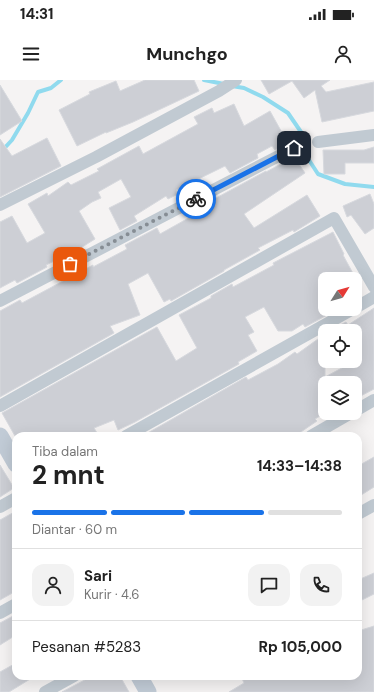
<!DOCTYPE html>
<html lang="id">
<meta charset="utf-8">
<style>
:root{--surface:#fff;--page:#f2f2f2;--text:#222;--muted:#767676;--line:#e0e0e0;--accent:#1a73e8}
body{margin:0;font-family:"DM Sans",sans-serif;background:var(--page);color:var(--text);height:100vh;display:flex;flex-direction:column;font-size:15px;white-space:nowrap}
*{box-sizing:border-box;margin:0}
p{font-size:13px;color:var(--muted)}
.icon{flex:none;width:22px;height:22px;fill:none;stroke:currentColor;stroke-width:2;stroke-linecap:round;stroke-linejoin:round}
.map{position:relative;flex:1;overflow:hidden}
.drawer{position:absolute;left:12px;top:352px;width:350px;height:248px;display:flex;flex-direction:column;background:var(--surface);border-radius:12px;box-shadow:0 4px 16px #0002}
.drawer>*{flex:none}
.needle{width:26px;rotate:53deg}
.tools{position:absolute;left:318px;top:192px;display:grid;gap:8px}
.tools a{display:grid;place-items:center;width:44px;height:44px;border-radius:8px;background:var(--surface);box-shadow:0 4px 16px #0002;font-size:20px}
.pin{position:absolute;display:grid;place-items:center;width:34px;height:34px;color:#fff;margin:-17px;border-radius:8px;box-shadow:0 2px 6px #0006}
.courier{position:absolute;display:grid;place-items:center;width:40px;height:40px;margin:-20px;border:3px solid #1a73e8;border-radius:50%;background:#fff;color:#222;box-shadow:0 1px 5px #0007}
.summary em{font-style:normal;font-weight:700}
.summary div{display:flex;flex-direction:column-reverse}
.summary{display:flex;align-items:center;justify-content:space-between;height:68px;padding:0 20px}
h1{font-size:26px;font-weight:700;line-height:30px}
.bar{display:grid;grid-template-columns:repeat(4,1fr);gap:6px 4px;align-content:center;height:48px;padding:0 20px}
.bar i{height:5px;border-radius:3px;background:var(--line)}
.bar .current{background:var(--accent)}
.bar p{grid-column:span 4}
.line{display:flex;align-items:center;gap:10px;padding:0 20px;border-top:1px solid var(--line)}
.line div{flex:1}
.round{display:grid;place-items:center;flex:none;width:42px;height:42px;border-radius:12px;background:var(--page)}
.status{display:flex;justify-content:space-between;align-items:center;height:28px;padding:0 20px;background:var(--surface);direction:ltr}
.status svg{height:11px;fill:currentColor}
header{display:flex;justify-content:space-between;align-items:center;height:52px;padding:0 20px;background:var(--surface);font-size:18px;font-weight:700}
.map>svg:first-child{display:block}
</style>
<div class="status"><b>14:31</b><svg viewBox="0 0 49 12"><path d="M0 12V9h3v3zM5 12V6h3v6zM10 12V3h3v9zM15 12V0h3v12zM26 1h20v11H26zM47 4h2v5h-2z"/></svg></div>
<header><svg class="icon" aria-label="menu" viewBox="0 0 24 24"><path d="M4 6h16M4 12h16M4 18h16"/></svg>Munchgo<svg class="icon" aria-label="person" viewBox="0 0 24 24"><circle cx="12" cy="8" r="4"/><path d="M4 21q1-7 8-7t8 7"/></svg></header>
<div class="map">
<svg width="374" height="612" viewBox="0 0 374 612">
<rect width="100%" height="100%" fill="#f5f3f3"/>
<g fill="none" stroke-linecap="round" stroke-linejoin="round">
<g stroke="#90daee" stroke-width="4">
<path d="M204 0 224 4"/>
<path d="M232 6 244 8 263 17 288 33 301 52 307 77 318 94 345 104 374 107"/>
<path d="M0 73 12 60 28 33 38 12 51 8 61 0"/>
</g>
</g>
<g fill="#cdcfd5" stroke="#d7d9de">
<path d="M145 0H194L199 11 133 42 106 53V52L77 66 59 30 90 14 89 12 116 1 120 11Z"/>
<path d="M261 0H330L321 6 326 12 374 2V31L322 42 315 10 304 18 292 1 269 14Z"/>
<path d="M0 5 22 41 0 55Z"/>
<path d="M234 24 244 46 270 31 285 58 282 60 285 64 275 70 272 66 257 74 258 78 230 93 225 86 176 110 178 114 168 119 166 116 134 136 137 141 120 150 109 128 131 117 121 99 98 112 101 118 92 122 79 131 95 159 79 169 46 185 47 187 17 203 15 200 0 208V142L12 136 27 163 45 153 28 124 47 113 48 116 68 102 71 105 99 91 97 89 139 66 143 74 198 44 194 37 212 28 214 33Z"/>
<path d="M47 58 61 86 0 117V59L12 76Z"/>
<path d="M374 67V83H345V94H324L323 70H364Z"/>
<path d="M294 77 305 93 244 134 254 148 307 115 320 136 294 152 293 150 258 168 260 170 224 190V191L171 221 170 219 164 222 148 193 128 204 140 235 110 246 114 253 0 317V231L20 220 22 223 93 185V187L127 169 125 165 157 148 160 154 194 135 192 131 266 91V92Z"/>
<path d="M370 114 374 124V148L365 154 351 135 347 137 343 126Z"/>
<path d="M333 152 344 174 343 175 356 199H325V229H338L305 247 303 244 292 251H278L264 227 245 237 254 252 248 255 257 271 238 282 239 284 135 342 118 350 114 340 94 348 99 356H15L2 333 157 247 176 281 197 268 179 235 211 218V216L232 204 233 207 274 185 273 183Z"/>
<path d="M374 228V309L355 319V303H325V333L315 339 317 341 295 356H147L146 354 246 297 248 300 278 284 295 272 297 274 325 254V297L355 281V251H329L346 242 348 245Z"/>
<path d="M374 377V407L358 417V386Z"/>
<path d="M0 385 14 408 0 417Z"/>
<path d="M16 431V511L0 520V440Z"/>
<path d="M374 493V514L358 522V500Z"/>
<path d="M13 536 16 541V555L0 565V543Z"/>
<path d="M374 546V612H229L244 603 241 596H358V551Z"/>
<path d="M16 583V596H35L9 612H0V592Z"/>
<path d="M92 596H120L129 612H62Z"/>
</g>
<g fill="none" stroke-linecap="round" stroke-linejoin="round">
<g stroke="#c1cad2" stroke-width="12">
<path d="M318 62 374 55"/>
<path d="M0 125 96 77 219 11 236 0"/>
<path d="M0 221 294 68"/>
<path d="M355 228 374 217"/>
<path d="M0 326 334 138 374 207"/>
<path d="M355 331 374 320"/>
<path d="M126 356 353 229"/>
<path d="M311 356 351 333"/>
<path d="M0 427 16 418"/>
<path d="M358 434 374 425"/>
<path d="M0 533 16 524"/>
<path d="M45 612 74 596"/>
</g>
<g stroke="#c1cbd6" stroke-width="17">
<path d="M0 356 16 384"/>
<path d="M139 596 148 612"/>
</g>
</g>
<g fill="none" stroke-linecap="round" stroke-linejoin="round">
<path stroke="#868d94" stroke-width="4" stroke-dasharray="0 7.2" d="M70 184 196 119"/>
<path stroke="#1a73e8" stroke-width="5" d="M196 119 294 68"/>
</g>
</svg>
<div class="tools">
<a><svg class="needle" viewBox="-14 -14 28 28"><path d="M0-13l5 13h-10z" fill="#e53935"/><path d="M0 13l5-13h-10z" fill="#767676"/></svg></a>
<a><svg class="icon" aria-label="locate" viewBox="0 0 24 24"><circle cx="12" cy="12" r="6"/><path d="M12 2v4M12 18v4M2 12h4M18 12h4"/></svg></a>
<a><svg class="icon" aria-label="layers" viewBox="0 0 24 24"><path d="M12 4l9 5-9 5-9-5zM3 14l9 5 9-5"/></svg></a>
</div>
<div class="pin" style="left:70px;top:184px;background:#ea580c"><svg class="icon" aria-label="bag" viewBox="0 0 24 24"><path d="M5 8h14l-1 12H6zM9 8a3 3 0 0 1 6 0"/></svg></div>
<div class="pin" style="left:294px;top:68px;background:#1f2937"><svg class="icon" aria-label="home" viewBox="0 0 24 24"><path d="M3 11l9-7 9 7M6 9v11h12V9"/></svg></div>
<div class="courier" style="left:196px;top:119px"><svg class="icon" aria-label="bike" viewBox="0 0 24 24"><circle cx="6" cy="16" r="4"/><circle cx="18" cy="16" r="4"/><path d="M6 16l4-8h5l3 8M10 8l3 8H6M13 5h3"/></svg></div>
<section class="drawer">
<div class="summary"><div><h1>2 mnt</h1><p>Tiba dalam</p></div><em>14:33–14:38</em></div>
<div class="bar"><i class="current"></i><i class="current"></i><i class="current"></i><i></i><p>Diantar · 60 m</p></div>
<div class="line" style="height:72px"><a class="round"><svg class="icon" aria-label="person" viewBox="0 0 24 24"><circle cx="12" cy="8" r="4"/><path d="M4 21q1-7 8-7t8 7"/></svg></a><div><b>Sari</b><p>Kurir · 4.6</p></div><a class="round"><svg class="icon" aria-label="chat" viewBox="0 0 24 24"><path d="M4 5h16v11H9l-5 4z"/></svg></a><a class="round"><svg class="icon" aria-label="phone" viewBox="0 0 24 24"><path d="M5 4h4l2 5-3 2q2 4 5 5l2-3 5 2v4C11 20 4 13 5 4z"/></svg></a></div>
<div class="line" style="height:52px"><div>Pesanan #5283</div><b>Rp 105,000</b></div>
</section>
</div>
